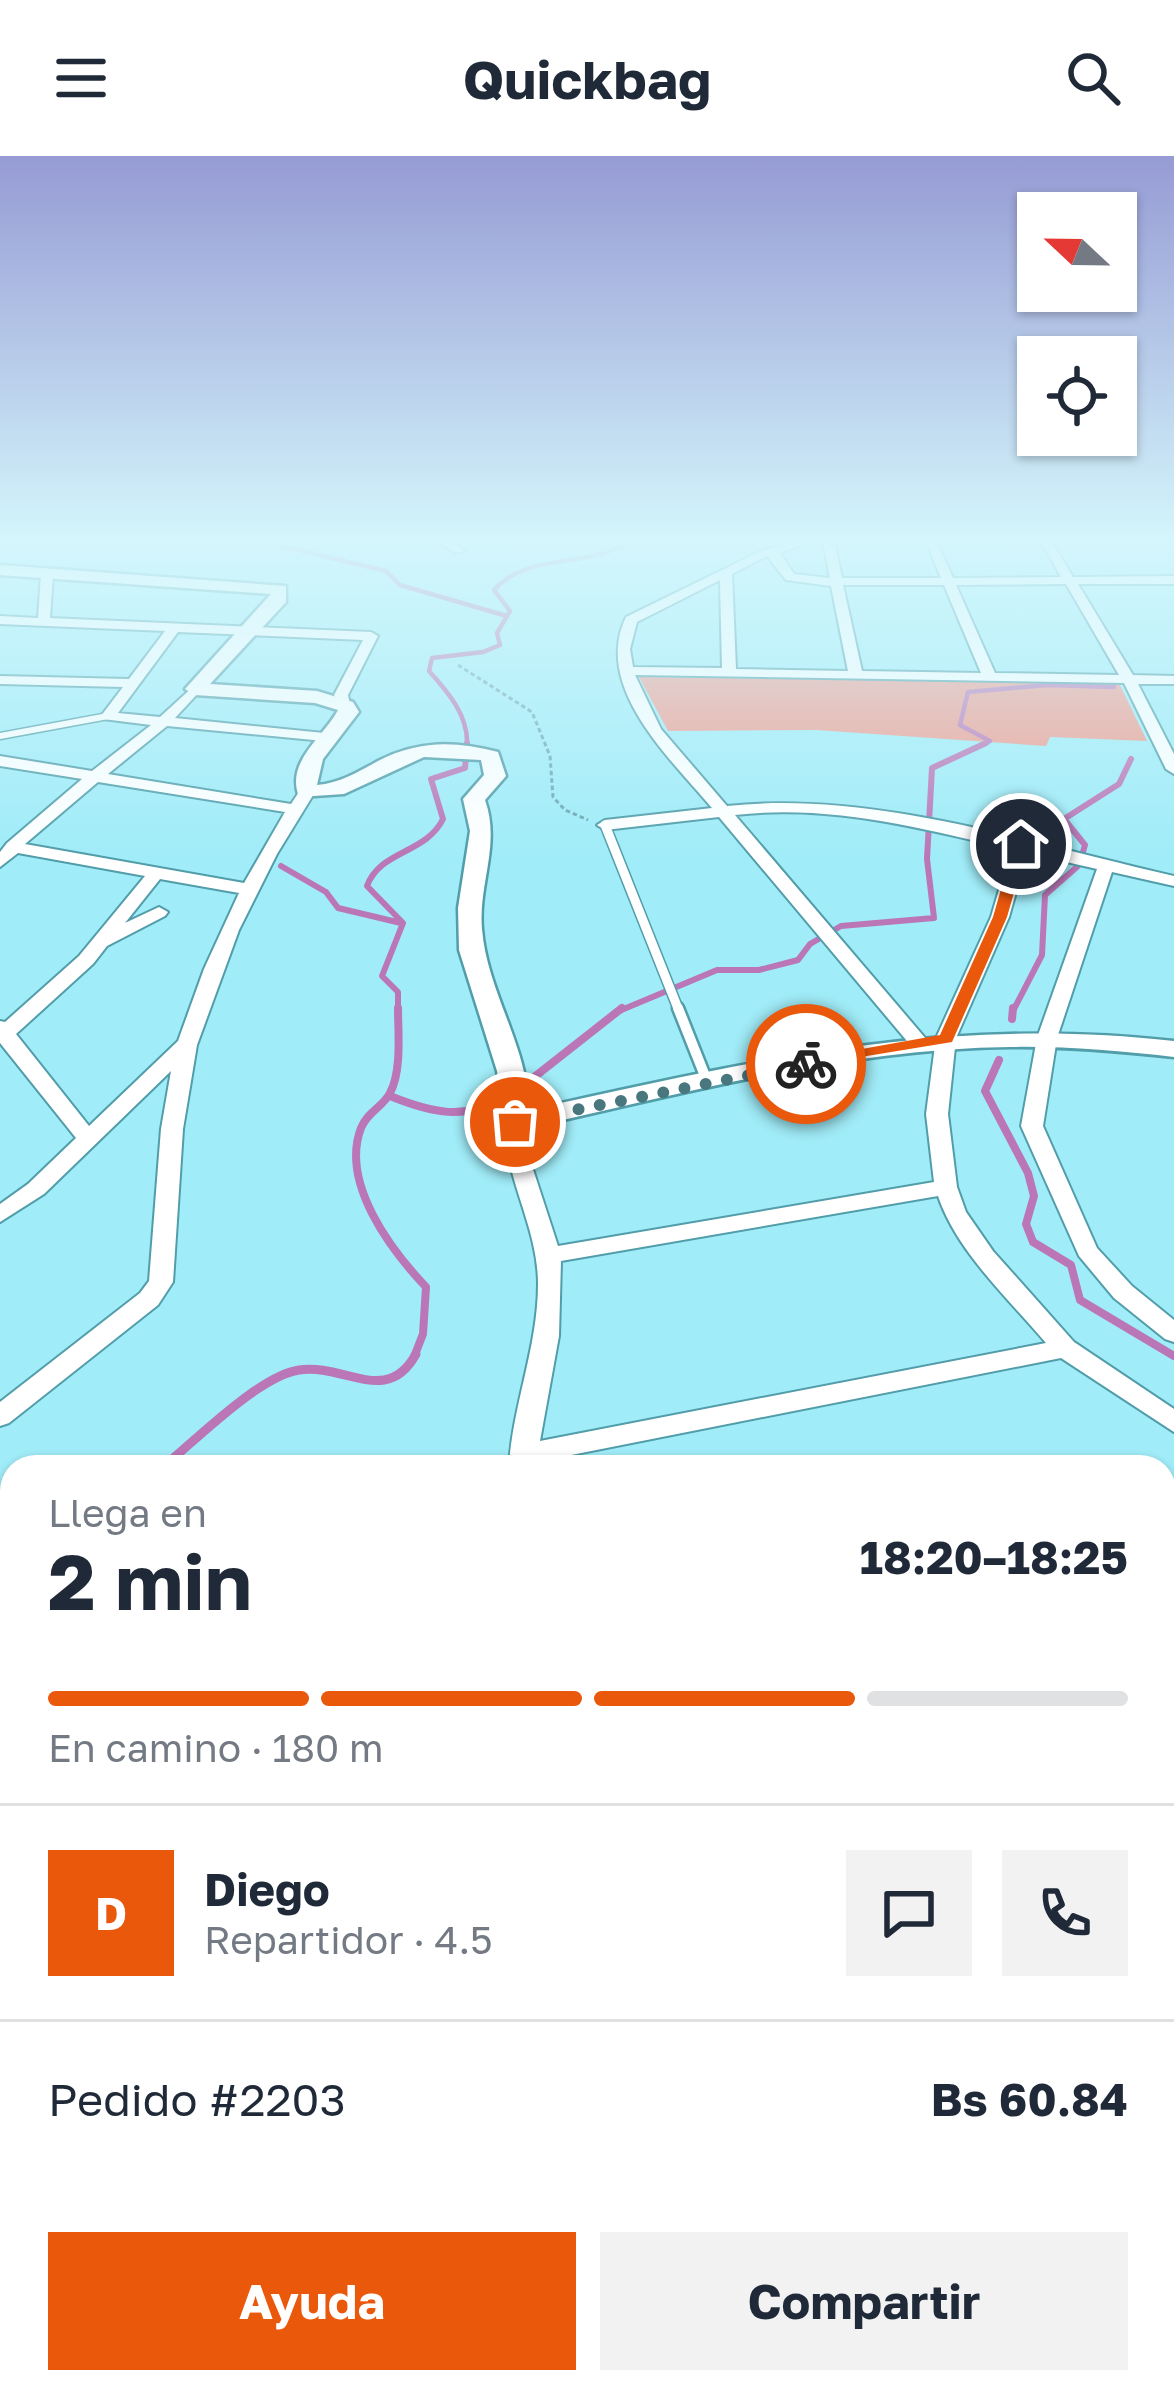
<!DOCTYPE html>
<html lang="es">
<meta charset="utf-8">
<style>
:root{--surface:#fff;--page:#f2f2f3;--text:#1f2937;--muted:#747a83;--line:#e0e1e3;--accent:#ea580c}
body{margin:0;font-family:"Golos Text",sans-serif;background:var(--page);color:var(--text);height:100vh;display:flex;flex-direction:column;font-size:45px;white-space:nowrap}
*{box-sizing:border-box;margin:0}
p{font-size:39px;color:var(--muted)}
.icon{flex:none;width:66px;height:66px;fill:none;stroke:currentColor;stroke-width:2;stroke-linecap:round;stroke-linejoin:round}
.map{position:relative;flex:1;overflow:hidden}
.details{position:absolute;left:0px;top:1299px;width:1176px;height:939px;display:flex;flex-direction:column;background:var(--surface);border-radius:36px 36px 0 0;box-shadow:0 3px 9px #0004}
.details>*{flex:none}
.needle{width:78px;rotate:292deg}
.fabs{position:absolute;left:1017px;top:36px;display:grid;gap:24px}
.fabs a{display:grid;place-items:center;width:120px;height:120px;border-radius:0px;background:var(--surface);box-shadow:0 3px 9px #0004;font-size:60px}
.pin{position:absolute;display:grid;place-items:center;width:102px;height:102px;color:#fff;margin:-51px;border:6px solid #fff;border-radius:50%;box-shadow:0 3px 12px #0007}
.courier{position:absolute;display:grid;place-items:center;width:120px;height:120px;margin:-60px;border:9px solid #ea580c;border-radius:50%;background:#fff;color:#222;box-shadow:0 3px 15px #0007}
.summary em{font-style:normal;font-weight:700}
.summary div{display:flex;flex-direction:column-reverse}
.summary{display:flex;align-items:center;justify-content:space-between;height:204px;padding:0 48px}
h1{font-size:78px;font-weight:700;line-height:90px}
.bar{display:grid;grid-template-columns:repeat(4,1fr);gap:18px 12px;align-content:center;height:144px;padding:0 48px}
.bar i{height:15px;border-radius:9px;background:var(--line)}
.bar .on{background:var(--accent)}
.bar p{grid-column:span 4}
.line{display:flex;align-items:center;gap:30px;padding:0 48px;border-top:3px solid var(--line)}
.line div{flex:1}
.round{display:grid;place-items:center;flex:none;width:126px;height:126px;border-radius:0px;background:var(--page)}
.action{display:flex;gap:24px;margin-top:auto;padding:24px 48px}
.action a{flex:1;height:138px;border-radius:0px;background:var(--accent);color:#fff;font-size:48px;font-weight:700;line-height:138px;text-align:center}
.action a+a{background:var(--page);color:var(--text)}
header{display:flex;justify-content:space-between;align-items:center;height:156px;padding:0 48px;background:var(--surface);font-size:54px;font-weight:700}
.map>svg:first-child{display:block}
</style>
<header><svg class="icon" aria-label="menu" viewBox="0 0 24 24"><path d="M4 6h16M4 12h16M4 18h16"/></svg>Quickbag<svg class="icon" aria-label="search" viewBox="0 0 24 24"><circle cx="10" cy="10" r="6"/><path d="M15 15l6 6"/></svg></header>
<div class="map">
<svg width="1174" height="2236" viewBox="0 0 1174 2236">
<rect width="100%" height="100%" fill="#a0ecf8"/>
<path fill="#f29b8f" d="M639 521 1119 527 1147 585 1050 581 1046 590 816 574 668 575Z"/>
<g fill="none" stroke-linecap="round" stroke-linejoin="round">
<g stroke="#bb76b7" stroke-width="4.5">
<path d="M260 385 386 415 400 429 507 460"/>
<path d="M467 590C469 560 448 536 429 515L432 502 483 496 500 489 497 477 510 455 494 434C525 398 581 411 621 390L620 385"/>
<path d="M980 590 990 585 960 569 968 536 1047 529 1114 531"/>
</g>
<g stroke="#bb76b7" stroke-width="6">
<path d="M1083 696 1085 689 1064 663 1119 628 1131 603"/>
<path d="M281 710 326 736 338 752 401 767"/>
<path d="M398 855V836L382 820 403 767 367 730C380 694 426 698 443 663L431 623 465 612 467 587"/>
<path d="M619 855 717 814H759L798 804 810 788 841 770 934 762 927 703 932 612 986 587"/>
<path d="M1013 855 1042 799 1045 739 1078 710"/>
</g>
<g stroke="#bb76b7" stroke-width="8">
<path d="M398 852C398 876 402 915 390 937 383 951 368 955 361 972 340 1027 391 1094 426 1131L423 1178 414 1201"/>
<path d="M1012 863 1013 852"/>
<path d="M999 904 985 935 1028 1017 1034 1040 1026 1068 1033 1086 1071 1109 1080 1144 1174 1200"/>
<path d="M519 933 622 852"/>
<path d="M390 940C432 957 465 965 506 941"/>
</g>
<g stroke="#bb76b7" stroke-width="9">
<path d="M163 1311C196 1284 259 1220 299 1214 344 1207 387 1251 416 1198"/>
<path d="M0 1462 12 1448"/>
</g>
<g stroke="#519da9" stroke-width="9">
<path id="lane-far2" d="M0 580 108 560"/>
</g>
<g stroke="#519da9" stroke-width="12">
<path id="lane-far1" d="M605 669 679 855"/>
</g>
<g stroke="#519da9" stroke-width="15">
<path id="lane" d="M678 852 707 925"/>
</g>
<g stroke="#519da9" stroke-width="4">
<g id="street">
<path d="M437 385H450L465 395 455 397Z"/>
<path d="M794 385H811L780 397 794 418 830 422 823 385H834L842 422H941L926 385H936L953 422 1061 421 1041 385H1051L1073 421 1174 420V428H1078L1133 519 1174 520V528H1138L1174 598V618L1166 613 1124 527 635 519 661 573 727 650C872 634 1033 688 1174 720V730L1112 716 1057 882 1043 970 1097 1092 1132 1130 1174 1164V1186L1165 1183 1114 1142 1079 1100 1021 970 1037 882 1097 713 1027 697 1009 761 956 882 948 958 957 1031 966 1056 993 1095 1074 1186 1174 1253V1276L1061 1202 536 1306 535 1311H509C512 1251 538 1191 538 1128 538 1071 505 1023 504 966L507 961H523L526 966 529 1001 558 1090 934 1026 926 958 936 882 991 761 1011 693C919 672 830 648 735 659L926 883V891H912L719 661 605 674 597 669 605 664 712 652C671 603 592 531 626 461L759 396ZM767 400 786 424 831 430 848 515 736 513 732 418ZM720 424 722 512 633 511 630 493 637 466ZM1066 428 1119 519 995 517 956 429ZM843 429H944L981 517 862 515ZM938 1040C957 1096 1008 1142 1046 1187L540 1285 559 1180 561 1105Z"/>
<path d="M47 414 53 418 50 462 371 476 378 480 348 539 351 553H341L334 539 363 484 178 476 118 557 160 561 195 529 202 533 175 562 324 577 331 581 324 585 167 570 108 618 291 648 301 633 315 636 277 698 239 774 197 889 183 973 173 1126 158 1149 9 1267 0 1270V1246L140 1137 149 1125 161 973 171 915 44 1038 0 1066V1048L28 1028 76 982 0 887V865L5 866 79 800 145 720 18 697 0 711V696L7 687 82 623 0 610V600L92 615 151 569 103 563 101 560 123 531 0 528V520L129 523 165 475 0 468V460L38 462 41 418ZM98 626 285 656 244 727 25 688ZM160 723 239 737 204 813 178 885 89 970 16 878 93 808 107 790 165 760 168 756 159 751 125 767Z"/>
<path d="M1174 1407V1431L1164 1432V1408Z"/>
<path d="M1164 1605 1174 1609V1645L1164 1641Z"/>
<path d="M1164 2072 1174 2076V2149L1164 2153Z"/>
<path d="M313 2226H355L357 2236H313Z"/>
<path d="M882 2226H947L943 2236H877Z"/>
<path d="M970 2226H1012L1016 2236H972Z"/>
</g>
</g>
<g stroke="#519da9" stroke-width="5">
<path id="secondary" d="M0 409 286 430V446L210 528 317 535 353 546 359 556 323 603 317 629C340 627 358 616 378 605 419 584 455 585 498 596L506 620 485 644C501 689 478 728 482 773 487 836 528 890 529 954 754 905 942 859 1174 885V901C1119 895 1065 890 1010 891 843 893 677 939 515 975L505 972 497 915 459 794 458 752 470 675 463 643 484 619 481 604 424 601 344 638 299 641C285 605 324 581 338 554L315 547 195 539 185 533 271 438 0 419Z"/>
</g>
<path stroke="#6da8b1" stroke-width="3" stroke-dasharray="4.5 3" stroke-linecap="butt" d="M458 509 532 556 550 600 553 641 565 654 588 664"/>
<use href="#lane-far2" stroke="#fff" stroke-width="6"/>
<use href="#lane-far1" stroke="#fff" stroke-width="9"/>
<use href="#lane" stroke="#fff" stroke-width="10"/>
<use href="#street" fill="#fff" fill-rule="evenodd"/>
<use href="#secondary" fill="#fff" fill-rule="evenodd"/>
</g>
<linearGradient id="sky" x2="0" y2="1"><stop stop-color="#969bd4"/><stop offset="0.55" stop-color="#d4f6fc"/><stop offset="1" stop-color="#d4f6fc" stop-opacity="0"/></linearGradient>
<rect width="1174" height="698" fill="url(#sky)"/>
<path fill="#ea580c" d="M1021 684 1028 688 1007 761 952 886 800 911 798 908 806 903 940 879 993 761 1014 688Z"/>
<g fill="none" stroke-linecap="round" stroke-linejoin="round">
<path stroke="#48777e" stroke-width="12" stroke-dasharray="0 21.6" d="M515 966 806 908"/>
</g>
</svg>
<div class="fabs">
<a><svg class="needle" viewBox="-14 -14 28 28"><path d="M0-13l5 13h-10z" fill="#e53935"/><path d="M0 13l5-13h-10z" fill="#747a83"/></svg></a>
<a><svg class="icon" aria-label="locate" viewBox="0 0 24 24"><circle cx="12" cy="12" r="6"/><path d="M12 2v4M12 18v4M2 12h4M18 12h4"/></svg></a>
</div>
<div class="pin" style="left:515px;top:966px;background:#ea580c"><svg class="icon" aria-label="bag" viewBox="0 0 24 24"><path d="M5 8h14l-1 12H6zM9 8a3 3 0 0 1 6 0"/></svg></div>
<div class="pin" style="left:1021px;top:688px;background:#1f2937"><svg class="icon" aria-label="home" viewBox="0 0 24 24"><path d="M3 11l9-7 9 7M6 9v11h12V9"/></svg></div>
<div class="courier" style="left:806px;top:908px"><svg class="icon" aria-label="bike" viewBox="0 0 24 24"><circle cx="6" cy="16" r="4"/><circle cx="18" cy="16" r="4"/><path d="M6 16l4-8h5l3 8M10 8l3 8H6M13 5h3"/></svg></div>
<section class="details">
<div class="summary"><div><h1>2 min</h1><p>Llega en</p></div><em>18:20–18:25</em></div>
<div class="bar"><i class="on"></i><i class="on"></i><i class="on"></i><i></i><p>En camino · 180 m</p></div>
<div class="line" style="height:216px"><b class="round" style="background:var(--accent);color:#fff">D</b><div><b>Diego</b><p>Repartidor · 4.5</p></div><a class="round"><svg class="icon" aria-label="chat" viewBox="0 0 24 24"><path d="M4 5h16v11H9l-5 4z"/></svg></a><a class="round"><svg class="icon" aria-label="phone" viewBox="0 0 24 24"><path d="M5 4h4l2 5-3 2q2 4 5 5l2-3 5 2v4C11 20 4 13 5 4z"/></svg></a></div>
<div class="line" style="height:156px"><div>Pedido #2203</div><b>Bs 60.84</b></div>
<div class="action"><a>Ayuda</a><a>Compartir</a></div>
</section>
</div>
